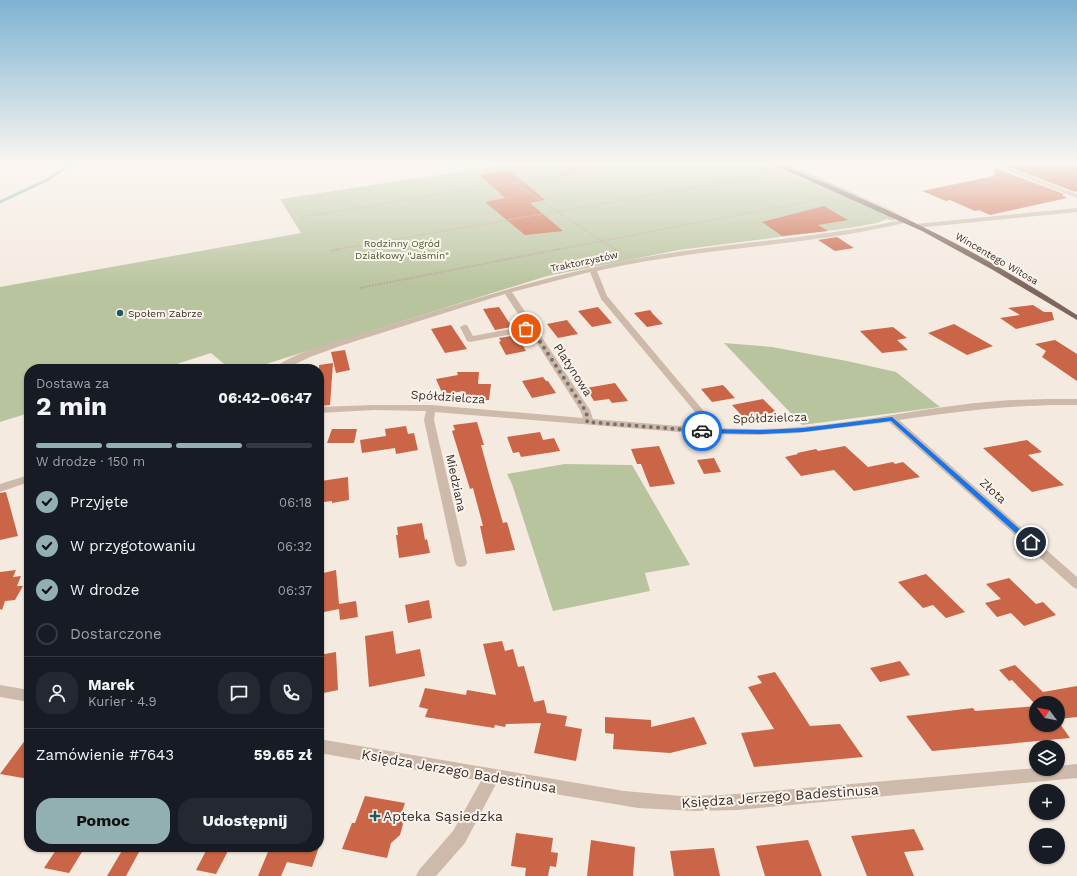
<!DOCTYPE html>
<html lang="pl">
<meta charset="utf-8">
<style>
:root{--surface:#171b24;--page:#242831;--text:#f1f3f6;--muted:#9ea1a6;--line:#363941;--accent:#92afb2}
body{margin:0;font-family:"Work Sans",sans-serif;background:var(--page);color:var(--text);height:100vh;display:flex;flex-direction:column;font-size:15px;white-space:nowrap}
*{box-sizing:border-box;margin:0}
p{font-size:13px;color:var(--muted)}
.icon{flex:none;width:22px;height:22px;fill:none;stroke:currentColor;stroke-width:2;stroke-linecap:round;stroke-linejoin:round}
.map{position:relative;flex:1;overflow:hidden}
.panel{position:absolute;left:24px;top:364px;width:300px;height:488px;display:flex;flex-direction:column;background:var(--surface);border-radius:16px;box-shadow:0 1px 3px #0004}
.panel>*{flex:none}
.needle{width:26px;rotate:302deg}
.controls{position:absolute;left:1029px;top:696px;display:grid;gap:8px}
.controls a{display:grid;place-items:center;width:36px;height:36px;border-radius:50%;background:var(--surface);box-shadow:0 1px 3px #0004;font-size:20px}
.pin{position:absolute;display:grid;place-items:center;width:34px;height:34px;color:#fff;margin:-17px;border:2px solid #fff;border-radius:50%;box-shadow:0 1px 4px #0007}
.courier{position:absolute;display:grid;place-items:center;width:40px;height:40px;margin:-20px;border:3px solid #1a73e8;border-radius:50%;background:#fff;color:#222;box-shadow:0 1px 5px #0007}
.headline em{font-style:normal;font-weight:700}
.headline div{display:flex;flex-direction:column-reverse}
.headline{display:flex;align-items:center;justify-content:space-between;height:68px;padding:0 12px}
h1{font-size:26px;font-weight:700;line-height:30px}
.bar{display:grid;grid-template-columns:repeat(4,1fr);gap:6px 4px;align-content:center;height:48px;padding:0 12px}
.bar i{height:5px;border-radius:3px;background:var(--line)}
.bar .selected{background:var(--accent)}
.bar p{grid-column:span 4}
.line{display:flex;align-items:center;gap:10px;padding:0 12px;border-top:1px solid var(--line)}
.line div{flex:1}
.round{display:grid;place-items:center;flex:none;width:42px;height:42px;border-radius:16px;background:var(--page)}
ol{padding:0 12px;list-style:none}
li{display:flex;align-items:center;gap:12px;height:44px}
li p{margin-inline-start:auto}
li .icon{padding:4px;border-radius:50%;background:var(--accent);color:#111;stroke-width:4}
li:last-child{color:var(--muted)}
li i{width:22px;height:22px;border:2px solid var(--line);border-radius:50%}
.cta{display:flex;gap:8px;margin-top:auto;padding:8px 12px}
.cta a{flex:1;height:46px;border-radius:16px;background:var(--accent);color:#111;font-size:16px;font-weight:700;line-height:46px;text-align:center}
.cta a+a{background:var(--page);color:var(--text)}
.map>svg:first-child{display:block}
</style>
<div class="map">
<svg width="1077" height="876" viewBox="0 0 1077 876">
<rect width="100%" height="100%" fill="#f4eae0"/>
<g fill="#b8c49e">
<path d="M518 163H765L892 217 895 221 887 219 877 223 850 228 679 250 547 276 250 369H230L211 353 161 369H29V413L0 422V287L301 233 280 199Z"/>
<path d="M778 163H785L820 178 916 221Z"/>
<path d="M724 343 772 347 847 361 896 372 940 407 802 425Z"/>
<path d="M565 464 632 465 690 565 645 573 650 591 553 611 512 484 507 474Z"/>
</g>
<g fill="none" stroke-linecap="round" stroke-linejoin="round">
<path stroke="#7db1b3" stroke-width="3" d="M0 202 47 180 72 163"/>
</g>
<g fill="#ca6647">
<path d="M999 163H1077V191L1075 192Z"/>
<path d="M995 168 1064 194 1062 195 1067 198 990 215 979 210 975 211 950 200 946 201 922 191 994 176Z"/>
<path d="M510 170 545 200 530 203 563 231 525 235 485 202 505 198 480 175Z"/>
<path d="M824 206 848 220 818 225 828 231 782 236 762 222Z"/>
<path d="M837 237 854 248 835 251 818 240Z"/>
<path d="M1033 305 1044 312H1052L1054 320 1016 329 1000 318 1020 315 1008 308Z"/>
<path d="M499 307 512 327 495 330 483 309Z"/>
<path d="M598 307 612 323 592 327 578 311Z"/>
<path d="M650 310 653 314 663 324 647 327 634 313Z"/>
<path d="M567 320 578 334 558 338 547 324Z"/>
<path d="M954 324 993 346 967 355 928 333Z"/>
<path d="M451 325 467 349 445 353 431 329Z"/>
<path d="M893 327 907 338 897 340 908 350 882 353 860 331Z"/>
<path d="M517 335 526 351 506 355 499 342 501 341 499 338Z"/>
<path d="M1055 340 1077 354V381L1042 357 1046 351 1035 344Z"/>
<path d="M345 350 350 370 336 373 331 352Z"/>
<path d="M333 363 330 405 319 406V365Z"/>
<path d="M457 372H479L478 384H491L489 400H462L463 391 443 395 436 379 458 375Z"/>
<path d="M543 377 546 381H548L556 393 532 398 522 381Z"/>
<path d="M615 383 628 401 612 403 609 399 594 401 586 388Z"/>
<path d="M723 385 735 398 712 402 701 389Z"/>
<path d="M763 399 776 412 744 418 732 405Z"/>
<path d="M477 422 484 445H481L492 485 503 523 507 522 515 550 486 554 480 526H483L473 488 470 489 452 431 455 430 453 425Z"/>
<path d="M406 426 408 434 414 433 418 450 396 454 395 448 362 453 360 440 386 436 385 429Z"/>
<path d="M332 429H357L354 443H327Z"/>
<path d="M540 432 543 440 554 438 560 451 521 457 519 452 513 453 507 437Z"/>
<path d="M1027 440 1042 452 1028 455 1064 485 1032 492 983 448Z"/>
<path d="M659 446 675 484 650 487 641 464H637L631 449Z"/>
<path d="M845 446 868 467 893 462 895 464 903 462 920 477 854 491 834 470 801 476 785 457 798 454 797 453 816 449 818 451Z"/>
<path d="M714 458 721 472 704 474 697 460Z"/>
<path d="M348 477 349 500 332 503V501L324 502V499H322L321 481Z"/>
<path d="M6 492 18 536 0 540V493Z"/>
<path d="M422 523 425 540 427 539 430 553 399 558 396 535H398L397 527Z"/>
<path d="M16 570 13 577 21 576 17 586H23L15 600 5 601 2 610 0 609V572Z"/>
<path d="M336 570 339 604 356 601 358 617 340 620 339 609 319 613V574Z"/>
<path d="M926 574 965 612 946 618 933 605 923 608 898 582Z"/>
<path d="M1009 578 1036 604 1043 602 1056 615 1024 626 1011 613 997 617 985 603 1001 599 986 584Z"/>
<path d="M429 600 432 618 408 623 405 605Z"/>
<path d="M393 631 396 654 420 649 425 676 369 687 365 636Z"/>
<path d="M502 641 505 651 513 649 518 667 524 666 534 702 544 700 547 713 567 716 565 726 582 729 576 761 534 753 541 723 506 724 505 727 495 725 494 728 425 717 428 709 419 707 425 688 466 695 467 690 496 695 483 644Z"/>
<path d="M336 652 338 690 319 694V655Z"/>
<path d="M900 661 910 675 880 682 870 668Z"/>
<path d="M1015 665 1043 692 1077 686V717L1058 719V703H1036V705L1012 680 1009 681 999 670Z"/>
<path d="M775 672 810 726 840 724 863 757 754 767 741 733 774 729 748 687 762 683 757 676Z"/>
<path d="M1036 706V725H1058V721L1070 738 932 751 906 716 973 708 975 711Z"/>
<path d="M605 717 651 720V727L694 717 707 744 670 753 613 749 614 734 605 733Z"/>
<path d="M29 735V779L0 774Z"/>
<path d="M365 796 405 803 400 818 403 824 400 835 391 843 387 858 342 849 352 823H355Z"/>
<path d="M914 829 924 850 904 852 914 876H867L851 836Z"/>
<path d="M516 833 553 838 551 852 558 853 556 867 550 866 548 876H525L526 868 511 866Z"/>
<path d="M591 840 635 847 633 876H587Z"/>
<path d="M808 840 822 876H765L756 846Z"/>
<path d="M58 847H85L69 873 44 868Z"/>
<path d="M208 847H230L216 874 196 870Z"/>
<path d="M270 847H319L312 867 287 862 281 876H258Z"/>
<path d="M714 848 720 876H674L670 851Z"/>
<path d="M123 849 139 852 126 876H107Z"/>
</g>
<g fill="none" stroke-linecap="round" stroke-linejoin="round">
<g stroke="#b9a494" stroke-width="1.5" stroke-dasharray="1 1" stroke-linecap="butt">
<path d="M751 163 763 168"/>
<path d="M514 183 616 250"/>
<path d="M301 217 636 163"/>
<path d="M334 250 773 174"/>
<path d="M555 250 827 198"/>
</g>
<g stroke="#b9a494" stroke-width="2" stroke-dasharray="1.5 1.5" stroke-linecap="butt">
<path d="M615 249 620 253"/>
<path d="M331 251 340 249"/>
<path d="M360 288 560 249"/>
</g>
<g fill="#cdbaaa" fill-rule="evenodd">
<path d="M987 163H995L1077 194V198Z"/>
<path d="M1077 208V212L916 228 913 226 916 224Z"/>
<path d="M906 219 908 220V222C806 247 700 247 597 271L607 296 702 409 712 422 714 428C742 429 771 430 799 427 866 422 931 406 998 401 1024 399 1051 399 1077 399V405C1017 404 959 411 899 420L1077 577V589L1073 587 889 422 798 433 758 435 703 434 435 412 434 420 467 563 465 566 461 567 457 566 455 563 424 420 426 411 374 410 319 413V407L374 405H431L583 418 580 410 529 331 470 342 467 341 460 327 464 325H467L473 336 526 326 505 294 340 346 310 357 285 369H274C288 353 354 336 377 329 464 302 550 274 640 258 728 242 818 239 906 219ZM590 272 601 299 696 413 702 422 704 428 593 419 590 410 512 292Z"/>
<path d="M29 475V482L0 492V484Z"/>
<path d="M0 685 29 690V702L0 697Z"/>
<path d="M319 739 624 791 681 796 724 795 1036 768V769H1058V766L1077 764V778L738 810 695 811 638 808 496 784 465 843 436 876H416L419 870 453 831 481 781 319 753Z"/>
</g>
<path fill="#7d665b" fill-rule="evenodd" d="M769 163H777C827 184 878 204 927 229 979 254 1028 284 1077 315V320L993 270 922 231Z"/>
</g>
<linearGradient id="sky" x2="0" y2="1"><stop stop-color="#7db3d3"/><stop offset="0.57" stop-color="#faf6f1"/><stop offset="1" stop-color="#faf6f1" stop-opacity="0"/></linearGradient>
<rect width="1077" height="286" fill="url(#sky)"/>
<path fill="#1a73e8" d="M892 417 1033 541V544H1028L891 421 803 432 760 434 702 433 699 431 702 429 760 430 803 428Z"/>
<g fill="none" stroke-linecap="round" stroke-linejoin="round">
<path stroke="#7c706a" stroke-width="4" stroke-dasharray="0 7.2" d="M526 329 531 328 585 410 588 418 587 422 702 431"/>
</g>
<g fill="#1d5b5e" stroke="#fbf4ed" stroke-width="1.5">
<circle cx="120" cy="313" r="4"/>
<path d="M373 810h4v4h4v4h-4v4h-4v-4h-4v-4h4z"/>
</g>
<g text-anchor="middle" stroke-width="4" stroke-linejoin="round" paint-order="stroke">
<g font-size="10" fill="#4a5a2d" stroke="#fbf4ed">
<text x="402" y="247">Rodzinny Ogród<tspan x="402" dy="12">Działkowy "Jaśmin"</tspan></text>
</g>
<g font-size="10" fill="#3b2f2a" stroke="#fbf4ed">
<text transform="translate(997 258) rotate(30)" y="4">Wincentego Witosa</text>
<text transform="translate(584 261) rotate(-12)" y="4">Traktorzystów</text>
</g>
<g font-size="10" fill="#3b2f2a" stroke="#fbf4ed" text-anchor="start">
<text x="128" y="317">Społem Zabrze</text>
</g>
<g font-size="12" fill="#3b2f2a" stroke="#fbf4ed">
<text transform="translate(573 370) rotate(57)" y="4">Platynowa</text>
<text transform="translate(448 397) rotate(4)" y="4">Spółdzielcza</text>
<text transform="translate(770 418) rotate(-2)" y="4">Spółdzielcza</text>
<text transform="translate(456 483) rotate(78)" y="4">Miedziana</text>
<text transform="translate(993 491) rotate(42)" y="4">Złota</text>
</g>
<g font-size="14" fill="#3b2f2a" stroke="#fbf4ed">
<text transform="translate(459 771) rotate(10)" y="5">Księdza Jerzego Badestinusa</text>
<text transform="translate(780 796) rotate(-4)" y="5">Księdza Jerzego Badestinusa</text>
</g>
<g font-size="14" fill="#3b2f2a" stroke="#fbf4ed" text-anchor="start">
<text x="383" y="821">Apteka Sąsiedzka</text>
</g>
</g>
</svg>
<div class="controls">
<a><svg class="needle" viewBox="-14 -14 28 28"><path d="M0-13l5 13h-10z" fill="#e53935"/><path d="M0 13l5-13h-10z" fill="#9ea1a6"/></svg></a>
<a><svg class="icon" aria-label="layers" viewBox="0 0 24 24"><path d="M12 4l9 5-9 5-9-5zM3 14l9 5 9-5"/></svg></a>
<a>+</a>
<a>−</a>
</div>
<div class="pin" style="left:526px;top:329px;background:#ea580c"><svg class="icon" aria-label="bag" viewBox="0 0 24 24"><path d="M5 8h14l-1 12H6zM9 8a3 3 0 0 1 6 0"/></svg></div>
<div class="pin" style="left:1031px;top:542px;background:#1f2937"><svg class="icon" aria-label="home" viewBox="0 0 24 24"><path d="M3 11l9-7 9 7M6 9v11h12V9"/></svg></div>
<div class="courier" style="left:702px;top:431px"><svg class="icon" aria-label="car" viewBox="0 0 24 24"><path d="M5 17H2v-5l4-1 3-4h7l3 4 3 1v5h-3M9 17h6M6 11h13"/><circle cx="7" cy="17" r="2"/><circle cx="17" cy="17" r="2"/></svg></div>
<section class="panel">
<div class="headline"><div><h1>2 min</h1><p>Dostawa za</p></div><em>06:42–06:47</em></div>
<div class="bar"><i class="selected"></i><i class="selected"></i><i class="selected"></i><i></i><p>W drodze · 150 m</p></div>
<ol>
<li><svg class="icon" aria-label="check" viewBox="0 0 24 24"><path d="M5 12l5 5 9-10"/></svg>Przyjęte<p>06:18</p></li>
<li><svg class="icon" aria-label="check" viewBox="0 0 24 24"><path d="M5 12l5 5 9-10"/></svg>W przygotowaniu<p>06:32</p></li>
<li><svg class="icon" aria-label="check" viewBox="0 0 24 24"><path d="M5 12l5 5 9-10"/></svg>W drodze<p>06:37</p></li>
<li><i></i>Dostarczone</li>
</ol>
<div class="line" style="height:72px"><a class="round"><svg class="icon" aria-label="person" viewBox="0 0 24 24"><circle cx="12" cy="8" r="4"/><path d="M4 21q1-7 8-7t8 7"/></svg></a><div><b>Marek</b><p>Kurier · 4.9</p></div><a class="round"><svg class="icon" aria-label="chat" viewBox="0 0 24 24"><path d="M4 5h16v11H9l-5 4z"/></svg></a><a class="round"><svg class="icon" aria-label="phone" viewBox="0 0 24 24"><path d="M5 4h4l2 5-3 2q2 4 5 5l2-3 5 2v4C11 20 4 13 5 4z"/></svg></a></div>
<div class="line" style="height:52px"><div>Zamówienie #7643</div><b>59.65 zł</b></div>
<div class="cta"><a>Pomoc</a><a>Udostępnij</a></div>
</section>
</div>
